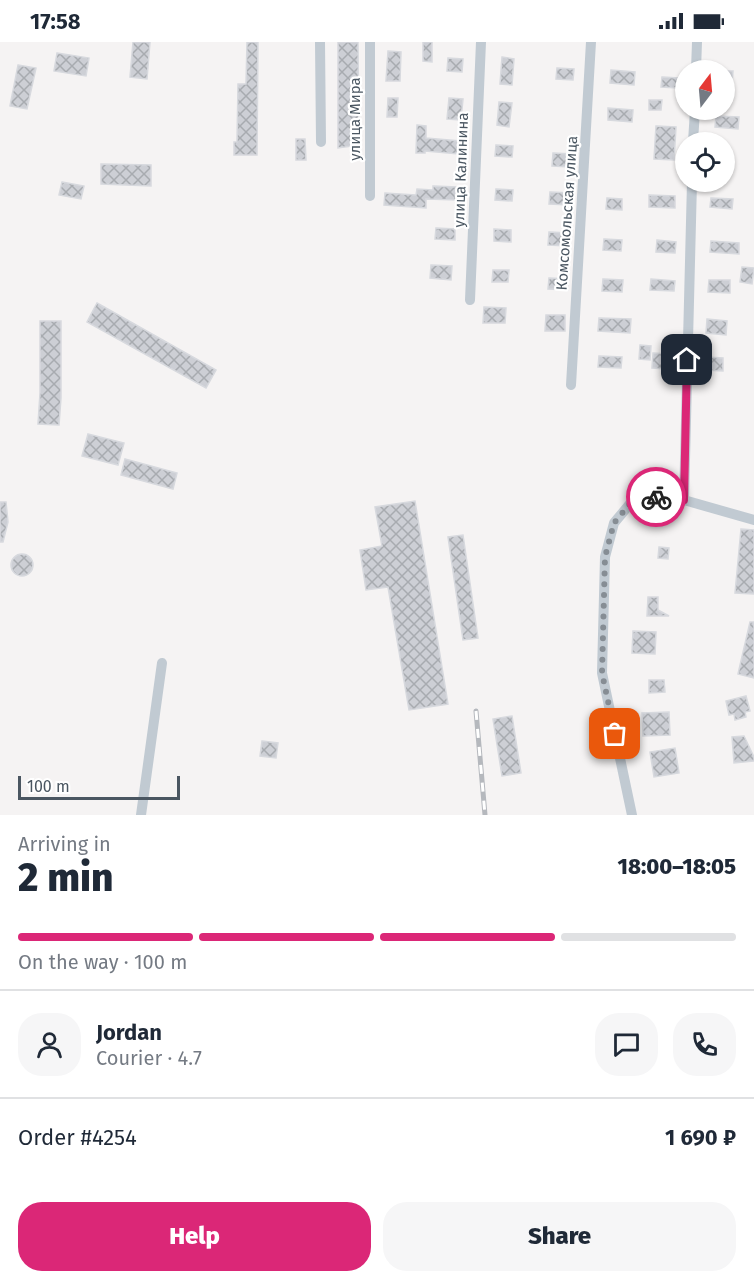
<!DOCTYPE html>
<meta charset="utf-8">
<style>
:root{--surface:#fff;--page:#f6f6f7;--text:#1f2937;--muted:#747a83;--line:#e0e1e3;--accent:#db2777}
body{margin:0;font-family:"Fira Sans",sans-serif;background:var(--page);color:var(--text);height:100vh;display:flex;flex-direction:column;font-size:22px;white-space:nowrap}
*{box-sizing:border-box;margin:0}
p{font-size:20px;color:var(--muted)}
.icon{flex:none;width:33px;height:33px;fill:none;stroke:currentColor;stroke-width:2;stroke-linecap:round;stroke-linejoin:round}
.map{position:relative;height:773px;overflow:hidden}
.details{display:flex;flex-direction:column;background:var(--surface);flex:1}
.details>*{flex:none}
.needle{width:39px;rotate:16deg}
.fabs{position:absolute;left:675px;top:18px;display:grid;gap:12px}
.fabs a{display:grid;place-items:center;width:60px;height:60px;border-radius:50%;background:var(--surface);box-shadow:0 2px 4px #0004;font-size:30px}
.scale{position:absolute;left:18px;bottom:15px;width:162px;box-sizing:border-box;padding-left:6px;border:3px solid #4a5661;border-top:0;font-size:16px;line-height:21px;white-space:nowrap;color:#4a5661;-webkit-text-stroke:4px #fff;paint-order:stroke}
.pin{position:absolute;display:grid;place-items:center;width:51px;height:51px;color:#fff;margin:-26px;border-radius:12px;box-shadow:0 3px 9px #0006}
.courier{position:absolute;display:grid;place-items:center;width:60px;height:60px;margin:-30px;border:4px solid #db2777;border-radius:50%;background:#fff;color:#222;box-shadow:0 2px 8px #0007}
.overview em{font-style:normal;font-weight:800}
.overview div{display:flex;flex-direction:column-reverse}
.overview{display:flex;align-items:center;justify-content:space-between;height:102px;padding:0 18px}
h1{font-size:39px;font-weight:800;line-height:45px}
.bar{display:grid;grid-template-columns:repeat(4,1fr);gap:9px 6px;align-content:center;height:72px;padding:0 18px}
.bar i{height:8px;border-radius:4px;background:var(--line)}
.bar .selected{background:var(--accent)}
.bar p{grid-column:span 4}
.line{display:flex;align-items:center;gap:15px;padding:0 18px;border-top:2px solid var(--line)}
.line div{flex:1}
.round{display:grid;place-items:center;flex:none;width:63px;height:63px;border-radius:24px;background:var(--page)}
.button{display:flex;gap:12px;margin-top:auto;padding:12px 18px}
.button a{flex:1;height:69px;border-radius:24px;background:var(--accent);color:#fff;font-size:24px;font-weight:800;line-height:69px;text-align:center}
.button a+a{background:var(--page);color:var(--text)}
.status{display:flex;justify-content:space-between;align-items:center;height:42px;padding:0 30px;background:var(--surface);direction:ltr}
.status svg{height:16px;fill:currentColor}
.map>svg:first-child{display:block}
</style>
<div class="status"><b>17:58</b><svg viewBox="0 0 49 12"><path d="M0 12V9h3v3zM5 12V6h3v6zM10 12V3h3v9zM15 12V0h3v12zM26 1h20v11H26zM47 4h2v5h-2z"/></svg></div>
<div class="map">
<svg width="754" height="773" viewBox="0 0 754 773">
<defs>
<pattern id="building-cross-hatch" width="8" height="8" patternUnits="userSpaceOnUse" patternTransform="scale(1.5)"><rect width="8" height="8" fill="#cdcfd5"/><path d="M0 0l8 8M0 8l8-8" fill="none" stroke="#a8abb0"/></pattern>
</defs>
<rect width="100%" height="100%" fill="#f5f3f3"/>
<g fill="url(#building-cross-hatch)" stroke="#d7d9de" stroke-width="1.5">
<path d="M133 0H150L147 37 130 35Z"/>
<path d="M247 0H258L257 113H234V100H237L238 42H246Z"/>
<path d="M338 0H358L359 103 338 106Z"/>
<path d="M423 0H432V20L423 19Z"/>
<path d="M388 9 401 10 400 39H386Z"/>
<path d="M57 11 89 16 86 34 54 29Z"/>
<path d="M502 15 514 17 512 43 500 42Z"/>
<path d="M448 16 463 17 462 30 447 29Z"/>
<path d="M18 23 36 26 27 67 10 64Z"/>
<path d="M557 26 574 27 573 38 556 37Z"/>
<path d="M611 28 635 30 634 43 610 41Z"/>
<path d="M724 29H733L731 54H724Z"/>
<path d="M662 35 679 36 678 46 661 45Z"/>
<path d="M388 56H398L397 75H387Z"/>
<path d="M449 56 463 57 461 78 447 77Z"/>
<path d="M649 58H662L661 68H649Z"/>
<path d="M499 60 512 61 509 85 497 83Z"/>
<path d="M608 66 633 68 632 80 608 78Z"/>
<path d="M716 74 739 75 738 87 715 85Z"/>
<path d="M417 83 426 84V96L460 99 459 112 425 109V111H416Z"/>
<path d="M656 84 676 85 674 118 654 117Z"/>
<path d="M296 97H305L306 118H296Z"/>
<path d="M496 103 513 104 512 115 495 114Z"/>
<path d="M553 111 572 112 571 125 552 124Z"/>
<path d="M101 122 151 123V144L101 142Z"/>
<path d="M62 140 84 144 81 157 59 153Z"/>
<path d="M433 144 457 145V158L426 157V166L384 163 385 151 416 153 417 147 433 148Z"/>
<path d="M496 147 513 148 512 159 495 158Z"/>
<path d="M550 150 571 151 570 163 549 162Z"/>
<path d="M649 153 675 154V166L649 165Z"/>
<path d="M607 156 622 157V168L606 167Z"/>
<path d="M711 156 733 157 732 167 710 165Z"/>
<path d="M436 186 455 187V198L435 197Z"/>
<path d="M494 187 511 188V200L494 199Z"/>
<path d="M549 190 569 191 568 204 548 203Z"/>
<path d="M604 197 622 198 621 209 603 208Z"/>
<path d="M657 198 676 200 675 211 656 210Z"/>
<path d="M711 199 739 201V212L710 210Z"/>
<path d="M431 223 452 224 451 238 430 236Z"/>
<path d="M742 225 754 226 752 242 740 240Z"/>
<path d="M493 228H509L508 240H492Z"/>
<path d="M549 236 568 237V248L548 247Z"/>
<path d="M603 237 623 238 622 250 602 249Z"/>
<path d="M651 237 675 239 674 249 650 248Z"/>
<path d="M709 238H730V251L708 250Z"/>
<path d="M97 261 216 328 206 346 87 280Z"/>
<path d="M484 265 506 266 505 281H483Z"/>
<path d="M546 273H565V289H545Z"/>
<path d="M599 276 631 277 630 291 598 289Z"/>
<path d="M707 277 727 279 726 293 706 291Z"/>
<path d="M40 279H61V356L59 383 38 382 40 351Z"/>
<path d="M640 303 651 304 650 318 639 317Z"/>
<path d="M653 311 668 312 666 327 652 326Z"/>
<path d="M599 314 622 315 621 326 598 325Z"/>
<path d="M706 315 723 316V329L705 328Z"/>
<path d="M88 392 124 401 118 423 82 414Z"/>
<path d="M125 417 177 431 173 447 121 433Z"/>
<path d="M415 459 448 662 409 668 388 545 366 548 360 508 382 504 375 465Z"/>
<path d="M0 460H6L8 480 3 500H0Z"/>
<path d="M741 487 754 488V552L735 551Z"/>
<path d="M463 493 478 596 463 598 448 495Z"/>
<path d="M659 505 669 506 668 517 658 516Z"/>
<circle cx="22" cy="523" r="11"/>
<path d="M648 555H658V568L669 574H647Z"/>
<path d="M750 580H754V636L738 632Z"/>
<path d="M633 589 656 590 655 612 632 611Z"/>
<path d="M649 638H664L665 650 649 651Z"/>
<path d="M746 654 750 669 745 670 746 675 735 678 734 672 729 673 726 659Z"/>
<path d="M669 670 670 693 643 694 642 671Z"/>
<path d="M512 674 521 731 502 734 493 677Z"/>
<path d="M744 694 754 715V719L734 721 732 695Z"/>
<path d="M262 699 278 701 276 716 260 714Z"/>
<path d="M675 706 679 731 654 735 650 710Z"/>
</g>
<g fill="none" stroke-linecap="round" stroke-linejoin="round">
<g stroke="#c1cad2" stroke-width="10">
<path d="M320 0 321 100"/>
<path d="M696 28 697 0"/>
<path d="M693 100 695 68"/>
<path d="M370 154V0"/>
<path d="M470 258 481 0"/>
<path d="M571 343 591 0"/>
<path d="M684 458 692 140"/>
<path d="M141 773 162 621"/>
<path d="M632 773 602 631 605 515 614 481 634 457 653 454 684 458 754 478"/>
</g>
<g stroke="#b5b8bd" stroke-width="5">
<path id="rail" d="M476 669 485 773"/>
</g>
<use href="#rail" stroke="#fff" stroke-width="3" stroke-dasharray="9" stroke-linecap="butt"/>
</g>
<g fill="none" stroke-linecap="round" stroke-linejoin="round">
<path stroke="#868d94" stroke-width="6" stroke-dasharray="0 10.8" d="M615 692 602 631 605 515 614 481 634 457 656 455"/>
<path stroke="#db2777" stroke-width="8" d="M656 455 684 458 687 318"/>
</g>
<g text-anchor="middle" stroke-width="4.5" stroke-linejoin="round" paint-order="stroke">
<g font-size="15" fill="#4a5661" stroke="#fff">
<text transform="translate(355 77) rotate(-90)" y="5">улица Мира</text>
<text transform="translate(461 128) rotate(-88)" y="5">улица Калинина</text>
<text transform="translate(567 171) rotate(-86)" y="5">Комсомольская улица</text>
</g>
</g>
</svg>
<div class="fabs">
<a><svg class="needle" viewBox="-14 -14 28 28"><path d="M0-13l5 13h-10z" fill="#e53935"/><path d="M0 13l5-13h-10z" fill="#747a83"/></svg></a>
<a><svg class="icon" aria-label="locate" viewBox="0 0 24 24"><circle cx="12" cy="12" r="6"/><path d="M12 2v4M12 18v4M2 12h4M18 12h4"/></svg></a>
</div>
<div class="scale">100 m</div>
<div class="pin" style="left:615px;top:692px;background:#ea580c"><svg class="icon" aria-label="bag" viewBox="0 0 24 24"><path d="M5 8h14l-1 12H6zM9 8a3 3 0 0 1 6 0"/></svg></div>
<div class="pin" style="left:687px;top:318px;background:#1f2937"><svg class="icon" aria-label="home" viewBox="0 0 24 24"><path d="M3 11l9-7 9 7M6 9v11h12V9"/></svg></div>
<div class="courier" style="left:656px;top:455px"><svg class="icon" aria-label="bike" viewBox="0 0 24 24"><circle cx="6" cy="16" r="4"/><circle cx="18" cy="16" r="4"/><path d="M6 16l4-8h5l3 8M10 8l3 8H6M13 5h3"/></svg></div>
</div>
<section class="details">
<div class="overview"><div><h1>2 min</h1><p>Arriving in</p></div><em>18:00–18:05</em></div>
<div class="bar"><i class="selected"></i><i class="selected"></i><i class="selected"></i><i></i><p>On the way · 100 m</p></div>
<div class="line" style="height:108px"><a class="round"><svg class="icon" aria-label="person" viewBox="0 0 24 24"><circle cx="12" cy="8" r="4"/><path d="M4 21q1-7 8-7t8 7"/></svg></a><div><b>Jordan</b><p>Courier · 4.7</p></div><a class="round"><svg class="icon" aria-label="chat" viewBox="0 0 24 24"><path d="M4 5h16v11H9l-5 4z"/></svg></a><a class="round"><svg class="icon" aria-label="phone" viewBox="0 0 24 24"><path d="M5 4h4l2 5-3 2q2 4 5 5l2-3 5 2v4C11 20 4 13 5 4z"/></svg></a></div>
<div class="line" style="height:78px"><div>Order #4254</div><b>1 690 ₽</b></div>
<div class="button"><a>Help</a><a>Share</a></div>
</section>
